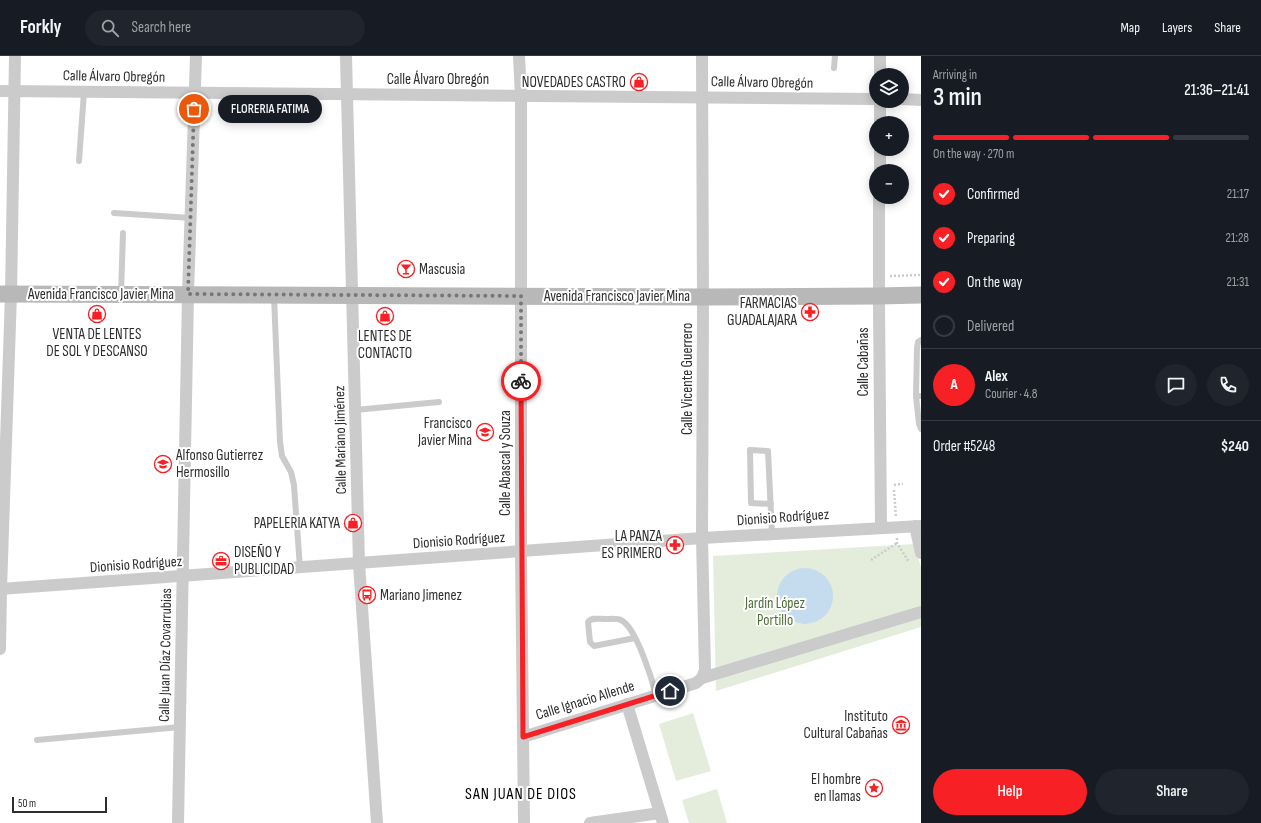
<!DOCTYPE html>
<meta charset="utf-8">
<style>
:root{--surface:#171b24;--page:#20242c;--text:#f1f3f6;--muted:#9ea1a6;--line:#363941;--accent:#f62025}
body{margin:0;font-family:"Sofia Sans Condensed",sans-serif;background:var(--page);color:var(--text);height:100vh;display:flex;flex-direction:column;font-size:15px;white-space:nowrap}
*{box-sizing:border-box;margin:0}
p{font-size:13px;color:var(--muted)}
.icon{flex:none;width:22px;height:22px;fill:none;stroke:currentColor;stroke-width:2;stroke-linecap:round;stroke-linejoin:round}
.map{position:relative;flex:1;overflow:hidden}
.sheet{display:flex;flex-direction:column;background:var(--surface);width:340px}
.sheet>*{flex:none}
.buttons{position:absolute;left:869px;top:12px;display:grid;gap:8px}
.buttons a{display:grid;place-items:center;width:40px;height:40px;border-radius:50%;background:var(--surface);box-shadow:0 2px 10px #0003;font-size:20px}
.scale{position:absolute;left:12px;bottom:10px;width:95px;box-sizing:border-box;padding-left:4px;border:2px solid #2e2e2e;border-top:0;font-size:11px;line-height:14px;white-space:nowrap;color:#2e2e2e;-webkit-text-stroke:3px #fff;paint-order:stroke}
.pin{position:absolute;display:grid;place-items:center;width:34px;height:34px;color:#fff;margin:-17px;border:2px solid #fff;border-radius:50%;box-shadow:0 1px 4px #0007}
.courier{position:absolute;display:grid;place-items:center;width:40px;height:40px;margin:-20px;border:3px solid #f62025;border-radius:50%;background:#fff;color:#222;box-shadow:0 1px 5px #0007}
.bubble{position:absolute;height:28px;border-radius:14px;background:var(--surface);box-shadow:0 2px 10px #0003;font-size:13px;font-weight:600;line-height:28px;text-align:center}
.headline em{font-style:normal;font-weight:600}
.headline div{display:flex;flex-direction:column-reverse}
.headline{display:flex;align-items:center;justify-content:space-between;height:68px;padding:0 12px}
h1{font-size:26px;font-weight:600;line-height:30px}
.bar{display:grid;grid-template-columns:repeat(4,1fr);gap:6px 4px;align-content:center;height:48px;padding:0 12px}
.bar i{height:5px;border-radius:3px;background:var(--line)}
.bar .current{background:var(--accent)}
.bar p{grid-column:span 4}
.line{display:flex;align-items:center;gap:10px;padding:0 12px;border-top:1px solid var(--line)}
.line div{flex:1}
.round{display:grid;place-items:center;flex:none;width:42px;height:42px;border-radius:21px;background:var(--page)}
ol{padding:0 12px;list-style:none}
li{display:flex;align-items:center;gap:12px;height:44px}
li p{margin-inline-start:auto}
li .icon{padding:4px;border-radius:50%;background:var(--accent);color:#fff;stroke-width:4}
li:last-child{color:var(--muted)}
li i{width:22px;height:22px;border:2px solid var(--line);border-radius:50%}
.cta{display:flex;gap:8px;margin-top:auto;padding:8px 12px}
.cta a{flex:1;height:46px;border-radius:24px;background:var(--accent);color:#fff;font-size:16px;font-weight:600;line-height:46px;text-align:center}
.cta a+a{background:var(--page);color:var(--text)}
header{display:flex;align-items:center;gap:24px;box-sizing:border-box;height:56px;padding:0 20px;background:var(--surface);border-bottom:1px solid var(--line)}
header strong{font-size:19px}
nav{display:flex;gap:22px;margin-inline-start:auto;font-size:14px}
.search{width:280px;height:36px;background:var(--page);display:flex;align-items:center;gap:10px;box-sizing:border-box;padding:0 14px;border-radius:22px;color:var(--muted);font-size:15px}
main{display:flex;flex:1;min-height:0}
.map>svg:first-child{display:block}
</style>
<header>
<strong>Forkly</strong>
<div class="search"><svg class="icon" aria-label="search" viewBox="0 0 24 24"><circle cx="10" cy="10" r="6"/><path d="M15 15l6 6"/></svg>Search here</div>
<nav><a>Map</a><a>Layers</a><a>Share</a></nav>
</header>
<main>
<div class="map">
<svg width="921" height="767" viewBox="0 0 921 767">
<rect width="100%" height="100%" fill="#fff"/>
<g fill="#e4eddb">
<path d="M914 488 921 511V571L716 635 713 500Z"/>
<path d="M693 657 711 715 676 725 659 668Z"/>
<path d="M717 733 727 767H689L682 744Z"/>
</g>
<circle fill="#c5dcef" cx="805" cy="540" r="28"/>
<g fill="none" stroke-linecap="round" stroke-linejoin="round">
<g stroke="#cbcbcb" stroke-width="2.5" stroke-dasharray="2 2" stroke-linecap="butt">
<path d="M890 220 921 219"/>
<path d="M894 429 903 428"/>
<path d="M894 434 896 461"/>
<path d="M897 482V487L909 506"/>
<path d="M871 504 897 487"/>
</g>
<g stroke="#cbcbcb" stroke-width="6">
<path d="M834 12 835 0"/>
<path d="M79 105 84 36"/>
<path d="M114 157 191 162"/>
<path d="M121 238 123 177"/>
<path d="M274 240 280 386 282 400 291 416 294 429 300 512"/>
<path d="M921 284 918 286 917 292 916 340H921"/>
<path d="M916 340 919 368 921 373"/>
<path d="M355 354 439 346"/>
<path d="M771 448 751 447 750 394 768 395 772 478"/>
<path d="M635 582 594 590 590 586 588 566C592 561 599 563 606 563 610 563 617 562 621 564 636 571 652 623 656 639"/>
<path d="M37 684 180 671"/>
</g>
<g stroke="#cbcbcb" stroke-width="12">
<path d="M346 0 359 508 377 767"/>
<path d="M519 0 521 40V496L524 767"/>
<path d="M702 0 703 249 702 482 705 614 702 622"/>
<path d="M880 19V0"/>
<path d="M0 35 876 43"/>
<path d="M902 43 921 44"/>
<path d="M880 67V45"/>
<path d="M880 115V93"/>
<path d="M879 141V250L881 471"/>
<path d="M915 470 921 497"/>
<path d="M0 533 702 482 921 470"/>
<path d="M0 593 1 533 11 238 15 0"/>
<path d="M627 648 663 767"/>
<path d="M523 681 696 627 702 622 921 556"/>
<path d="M178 767 188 238 196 0"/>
<path d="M590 767 660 757"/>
</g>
<path stroke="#b8b8b8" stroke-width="17" d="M0 238 703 241 879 240 921 239"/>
</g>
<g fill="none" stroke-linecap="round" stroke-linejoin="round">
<path stroke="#777" stroke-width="4" stroke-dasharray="0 7.2" d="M194 53 188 238 521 240V325"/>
<path stroke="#f62025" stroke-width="5" d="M521 325 523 681 670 635"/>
</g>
<defs>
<g id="shop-ring" transform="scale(0.9)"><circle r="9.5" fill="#fff" stroke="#f62025" stroke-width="1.5"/><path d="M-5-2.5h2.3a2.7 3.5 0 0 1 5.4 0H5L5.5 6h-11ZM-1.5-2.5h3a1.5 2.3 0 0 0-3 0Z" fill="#f62025"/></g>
<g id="bar-ring" transform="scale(0.9)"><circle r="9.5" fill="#fff" stroke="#f62025" stroke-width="1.5"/><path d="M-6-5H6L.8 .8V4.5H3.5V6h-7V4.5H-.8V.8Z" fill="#f62025"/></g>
<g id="pharmacy-ring" transform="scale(0.9)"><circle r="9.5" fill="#fff" stroke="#f62025" stroke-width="1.5"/><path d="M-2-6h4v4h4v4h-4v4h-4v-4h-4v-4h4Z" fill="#f62025"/></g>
<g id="school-ring" transform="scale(0.9)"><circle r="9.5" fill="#fff" stroke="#f62025" stroke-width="1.5"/><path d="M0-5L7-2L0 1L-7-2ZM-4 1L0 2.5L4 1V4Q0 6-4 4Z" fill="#f62025"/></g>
<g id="office-ring" transform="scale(0.9)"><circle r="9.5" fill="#fff" stroke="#f62025" stroke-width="1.5"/><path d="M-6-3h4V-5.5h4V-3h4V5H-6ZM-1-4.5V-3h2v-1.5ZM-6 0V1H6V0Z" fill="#f62025"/></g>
<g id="bus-ring" transform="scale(0.9)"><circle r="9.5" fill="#fff" stroke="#f62025" stroke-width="1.5"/><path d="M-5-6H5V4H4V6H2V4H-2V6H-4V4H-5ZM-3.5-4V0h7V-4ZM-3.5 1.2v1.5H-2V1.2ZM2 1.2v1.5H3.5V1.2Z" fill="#f62025"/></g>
<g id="museum-ring" transform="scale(0.9)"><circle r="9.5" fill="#fff" stroke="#f62025" stroke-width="1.5"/><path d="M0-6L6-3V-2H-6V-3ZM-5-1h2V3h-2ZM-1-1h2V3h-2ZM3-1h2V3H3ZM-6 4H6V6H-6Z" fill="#f62025"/></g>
<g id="sight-ring" transform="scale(0.9)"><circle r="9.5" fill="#fff" stroke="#f62025" stroke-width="1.5"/><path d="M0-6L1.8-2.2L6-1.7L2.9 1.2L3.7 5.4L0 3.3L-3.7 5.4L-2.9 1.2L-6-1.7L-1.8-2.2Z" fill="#f62025"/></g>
</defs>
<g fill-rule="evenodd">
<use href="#shop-ring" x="639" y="26"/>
<use href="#bar-ring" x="406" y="213"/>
<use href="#pharmacy-ring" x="810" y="256"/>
<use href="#shop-ring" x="97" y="258"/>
<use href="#shop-ring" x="385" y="260"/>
<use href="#school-ring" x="485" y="376"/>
<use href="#school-ring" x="163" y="408"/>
<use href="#shop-ring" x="353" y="467"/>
<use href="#pharmacy-ring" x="675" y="489"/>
<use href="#office-ring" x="221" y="505"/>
<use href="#bus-ring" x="367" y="539"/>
<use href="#museum-ring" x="901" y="669"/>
<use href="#sight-ring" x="874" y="732"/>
</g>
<g text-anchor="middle" stroke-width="4" stroke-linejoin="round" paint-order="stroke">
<g font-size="15" fill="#2e2e2e" stroke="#fff">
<text transform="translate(114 20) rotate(1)" y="5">Calle Álvaro Obregón</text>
<text x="438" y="28">Calle Álvaro Obregón</text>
<text transform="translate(762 26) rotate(1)" y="5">Calle Álvaro Obregón</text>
<text x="101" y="243">Avenida Francisco Javier Mina</text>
<text x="617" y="245">Avenida Francisco Javier Mina</text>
<text transform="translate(863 306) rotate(-90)" y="5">Calle Cabañas</text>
<text transform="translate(687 323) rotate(-90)" y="5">Calle Vicente Guerrero</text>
<text transform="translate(340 384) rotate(-91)" y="5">Calle Mariano Jiménez</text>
<text transform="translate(505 407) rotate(-90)" y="5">Calle Abascal y Souza</text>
<text transform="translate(783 461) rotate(-4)" y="5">Dionisio Rodríguez</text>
<text transform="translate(459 484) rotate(-4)" y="5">Dionisio Rodríguez</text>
<text transform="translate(136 508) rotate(-4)" y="5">Dionisio Rodríguez</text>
<text transform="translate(165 599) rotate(-89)" y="5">Calle Juan Díaz Covarrubias</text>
<text transform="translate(585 644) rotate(-17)" y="5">Calle Ignacio Allende</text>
</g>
<g font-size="15" fill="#2e2e2e" stroke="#fff" text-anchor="end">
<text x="626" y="31">NOVEDADES CASTRO</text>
<text x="419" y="218" text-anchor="start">Mascusia</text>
<text x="797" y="252">FARMACIAS<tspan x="797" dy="17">GUADALAJARA</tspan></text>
<text x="97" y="283" text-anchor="middle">VENTA DE LENTES<tspan x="97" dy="17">DE SOL Y DESCANSO</tspan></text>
<text x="385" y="285" text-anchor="middle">LENTES DE<tspan x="385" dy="17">CONTACTO</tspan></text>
<text x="472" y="372">Francisco<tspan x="472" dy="17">Javier Mina</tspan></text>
<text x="176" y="404" text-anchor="start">Alfonso Gutierrez<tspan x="176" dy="17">Hermosillo</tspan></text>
<text x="340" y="472">PAPELERIA KATYA</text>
<text x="662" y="485">LA PANZA<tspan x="662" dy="17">ES PRIMERO</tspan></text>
<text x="234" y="501" text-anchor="start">DISEÑO Y<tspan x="234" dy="17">PUBLICIDAD</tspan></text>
<text x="380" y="544" text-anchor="start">Mariano Jimenez</text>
<text x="888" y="665">Instituto<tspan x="888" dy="17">Cultural Cabañas</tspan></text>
<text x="861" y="728">El hombre<tspan x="861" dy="17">en llamas</tspan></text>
</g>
<g font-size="15" fill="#4e6e37" stroke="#fff">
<text x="775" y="552">Jardín López<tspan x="775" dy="17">Portillo</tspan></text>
</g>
<g font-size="16" letter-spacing="1" fill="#000" stroke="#fff">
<text x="521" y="743">SAN JUAN DE DIOS</text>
</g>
</g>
</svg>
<div class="buttons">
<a><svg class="icon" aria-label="layers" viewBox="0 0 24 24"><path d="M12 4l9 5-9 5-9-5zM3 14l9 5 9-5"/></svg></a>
<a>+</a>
<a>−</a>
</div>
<div class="scale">50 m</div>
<div class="pin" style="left:194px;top:53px;background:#ea580c"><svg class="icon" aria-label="bag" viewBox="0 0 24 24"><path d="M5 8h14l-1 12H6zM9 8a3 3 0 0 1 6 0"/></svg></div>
<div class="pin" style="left:670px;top:635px;background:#1f2937"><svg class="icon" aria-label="home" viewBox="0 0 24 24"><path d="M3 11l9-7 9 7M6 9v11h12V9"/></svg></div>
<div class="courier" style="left:521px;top:325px"><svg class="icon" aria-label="bike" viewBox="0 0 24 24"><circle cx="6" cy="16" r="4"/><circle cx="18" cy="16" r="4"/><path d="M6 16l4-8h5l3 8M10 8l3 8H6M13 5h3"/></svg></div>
<div class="bubble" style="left:218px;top:39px;width:104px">FLORERIA FATIMA</div>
</div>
<section class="sheet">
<div class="headline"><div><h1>3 min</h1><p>Arriving in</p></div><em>21:36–21:41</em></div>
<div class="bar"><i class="current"></i><i class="current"></i><i class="current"></i><i></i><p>On the way · 270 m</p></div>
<ol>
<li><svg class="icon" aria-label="check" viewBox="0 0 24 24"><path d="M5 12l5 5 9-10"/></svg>Confirmed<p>21:17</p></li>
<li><svg class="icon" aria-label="check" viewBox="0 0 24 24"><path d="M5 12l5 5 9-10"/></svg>Preparing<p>21:28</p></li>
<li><svg class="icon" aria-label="check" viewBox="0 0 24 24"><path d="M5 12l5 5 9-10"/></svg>On the way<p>21:31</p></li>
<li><i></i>Delivered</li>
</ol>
<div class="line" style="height:72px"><b class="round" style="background:var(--accent);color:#fff">A</b><div><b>Alex</b><p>Courier · 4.8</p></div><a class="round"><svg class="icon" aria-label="chat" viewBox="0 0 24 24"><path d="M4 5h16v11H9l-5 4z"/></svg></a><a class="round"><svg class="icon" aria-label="phone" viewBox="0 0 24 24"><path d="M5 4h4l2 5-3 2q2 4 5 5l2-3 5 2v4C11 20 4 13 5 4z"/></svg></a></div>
<div class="line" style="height:52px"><div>Order #5248</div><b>$240</b></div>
<div class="cta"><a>Help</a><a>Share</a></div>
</section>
</main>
